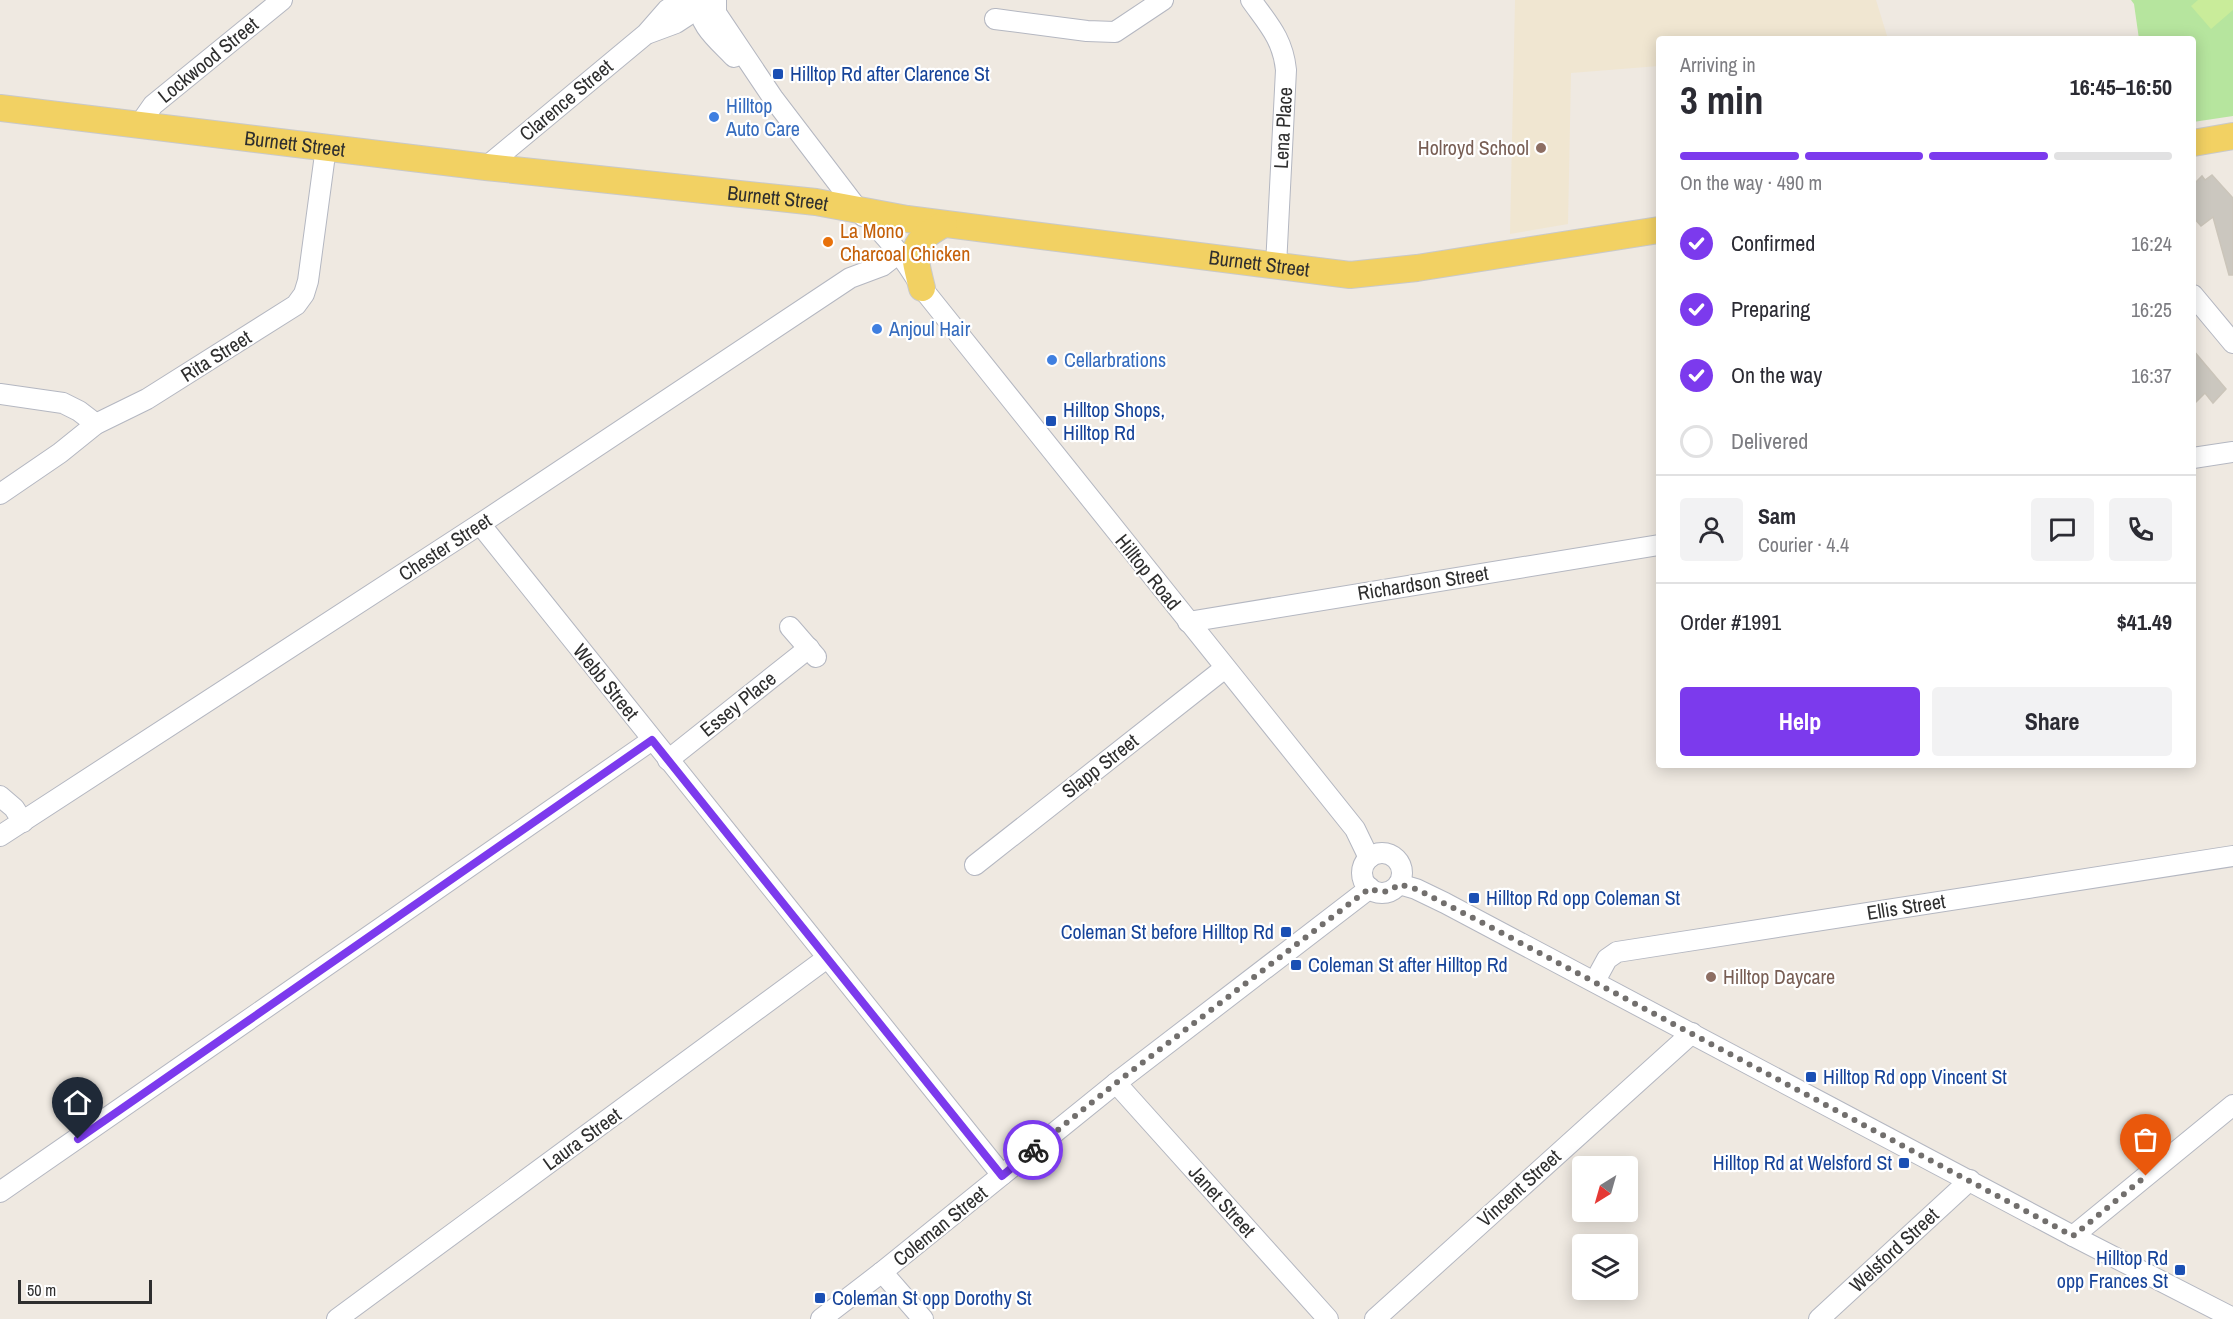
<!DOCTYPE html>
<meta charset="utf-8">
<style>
:root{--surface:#fff;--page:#f2f2f3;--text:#2b2b33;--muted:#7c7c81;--line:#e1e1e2;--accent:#7c3aed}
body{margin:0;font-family:"Archivo Narrow",sans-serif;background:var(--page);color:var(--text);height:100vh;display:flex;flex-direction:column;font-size:22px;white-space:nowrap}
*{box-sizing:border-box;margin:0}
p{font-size:20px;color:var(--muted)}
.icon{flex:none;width:33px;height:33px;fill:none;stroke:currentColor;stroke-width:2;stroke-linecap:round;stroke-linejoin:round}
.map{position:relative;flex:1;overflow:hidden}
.drawer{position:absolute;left:1656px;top:36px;width:540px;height:732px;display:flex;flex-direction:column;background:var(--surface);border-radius:6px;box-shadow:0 3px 15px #0003}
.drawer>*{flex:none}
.needle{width:39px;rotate:217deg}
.fabs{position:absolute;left:1572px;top:1156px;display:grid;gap:12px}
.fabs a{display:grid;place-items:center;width:66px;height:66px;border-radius:6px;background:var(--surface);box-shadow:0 3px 15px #0003;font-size:30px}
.scale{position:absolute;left:18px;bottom:15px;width:134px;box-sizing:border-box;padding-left:6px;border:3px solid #2e2e2e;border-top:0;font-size:16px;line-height:21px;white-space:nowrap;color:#2e2e2e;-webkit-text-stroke:4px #fff;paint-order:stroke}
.pin{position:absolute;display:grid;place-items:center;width:51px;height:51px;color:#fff;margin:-62px -26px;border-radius:50% 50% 50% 0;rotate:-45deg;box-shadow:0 0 6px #0007}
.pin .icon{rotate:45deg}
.courier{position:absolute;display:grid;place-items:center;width:60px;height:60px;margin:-30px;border:4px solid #7c3aed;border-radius:50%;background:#fff;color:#222;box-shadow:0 2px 8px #0007}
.overview em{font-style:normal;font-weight:800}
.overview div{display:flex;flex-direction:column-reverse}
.overview{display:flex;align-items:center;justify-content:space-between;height:102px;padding:0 24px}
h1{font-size:39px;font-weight:800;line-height:45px}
.bar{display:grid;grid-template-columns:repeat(4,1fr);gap:9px 6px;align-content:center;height:72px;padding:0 24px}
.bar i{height:8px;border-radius:4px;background:var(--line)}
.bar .selected{background:var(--accent)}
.bar p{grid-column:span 4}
.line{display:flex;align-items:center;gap:15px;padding:0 24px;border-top:2px solid var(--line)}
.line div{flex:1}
.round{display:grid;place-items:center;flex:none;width:63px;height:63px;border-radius:6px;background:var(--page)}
ol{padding:0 24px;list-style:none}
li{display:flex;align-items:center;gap:18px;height:66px}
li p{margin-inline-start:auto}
li .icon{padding:6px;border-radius:50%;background:var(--accent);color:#fff;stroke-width:4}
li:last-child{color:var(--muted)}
li i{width:33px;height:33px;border:3px solid var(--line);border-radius:50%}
.button{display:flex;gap:12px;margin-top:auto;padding:12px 24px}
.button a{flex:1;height:69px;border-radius:6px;background:var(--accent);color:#fff;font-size:24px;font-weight:800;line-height:69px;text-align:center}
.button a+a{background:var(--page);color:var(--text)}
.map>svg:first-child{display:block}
</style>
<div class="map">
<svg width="2233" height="1319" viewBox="0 0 2233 1319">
<rect width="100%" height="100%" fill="#efe9e1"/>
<path fill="#f0e6d1" d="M1515 0H1876L1888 39H1659V66L1571 73 1568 224 1510 234Z"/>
<path fill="#b6e59e" d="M2131 0H2233V116L2193 122V39H2139L2134 4Z"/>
<path fill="#c9ec9a" d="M2198 0H2233V10L2211 29 2191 6Z"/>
<g fill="#cbc7bf" stroke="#cbc5ba" stroke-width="1.5">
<path d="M2212 175 2233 198V275H2229L2213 217 2201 226 2193 217V185L2202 176 2205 180Z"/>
<path d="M2193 350 2226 389 2213 403 2205 393 2193 405Z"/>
</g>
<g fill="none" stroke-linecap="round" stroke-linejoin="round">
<g stroke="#b4b7c1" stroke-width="22">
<g id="minor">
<path d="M699 0C697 25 718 40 734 57"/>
<path d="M716 0V13L773 98 863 216"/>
<path d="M1251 0C1268 24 1283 39 1286 70L1276 266"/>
<path d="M995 19 1087 31 1115 32 1163 0"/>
<path d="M649 33 676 23 708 2"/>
<path d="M139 125 153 105 282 0"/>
<path d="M486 167 646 34 667 10 681 0"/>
<path d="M860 210C886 236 903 256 922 288L1355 829 1369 858"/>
<path d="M2193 295 2233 343"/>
<path d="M0 394 63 403 79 411 96 424"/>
<path d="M2193 458 2233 452"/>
<path d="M0 494 60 453 96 424 147 399 296 305 304 294 308 281 326 147"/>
<path d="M480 524 1002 1175"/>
<path d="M1188 622 1659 545"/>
<path d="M790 627 816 657"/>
<path d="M668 760 809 648"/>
<path d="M0 796 14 808 23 822"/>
<path d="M0 836 480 524 850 278 882 266 891 259"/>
<circle cx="1382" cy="873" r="20"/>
<path d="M975 865 1225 668"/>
<path d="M1399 884 1416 889 1445 903 2073 1236 2233 1318"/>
<path d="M1595 981 1607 959 1617 952 2233 856"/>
<path d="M1116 1083 1328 1319"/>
<path d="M0 1192 652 740"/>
<path d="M2073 1236 2233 1105"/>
<path d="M882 1272 923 1319"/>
<path d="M337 1319 827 958"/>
<path d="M821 1319 882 1272 1116 1083 1370 888"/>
<path d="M1375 1319 1692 1033"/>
<path d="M1819 1319 1970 1180"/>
</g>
</g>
<g stroke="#c9c9c9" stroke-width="28">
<g id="major">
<path id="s1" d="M0 108 486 167 816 202 907 219 1350 275 1417 268 1659 230"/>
<path d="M2193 143 2233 136"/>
<path d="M922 288C913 251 908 244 944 224"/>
</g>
</g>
<use href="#minor" stroke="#fff" stroke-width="20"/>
<use href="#major" stroke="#f2d163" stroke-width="26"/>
</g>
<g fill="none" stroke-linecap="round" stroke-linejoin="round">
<path stroke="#726f6d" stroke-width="6" stroke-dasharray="0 10.8" d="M1033 1150 1116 1083 1370 888C1381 894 1389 893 1399 884L1416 889 1483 923 2073 1236 2146 1176"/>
<path stroke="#7c3aed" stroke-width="8" d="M78 1139 652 740 1002 1176 1033 1150"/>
</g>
<g fill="#1a4fb4" stroke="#fff" stroke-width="2">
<rect x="772" y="68" width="12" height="12" rx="3"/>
<rect x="1045" y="415" width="12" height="12" rx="3"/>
<rect x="1468" y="892" width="12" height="12" rx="3"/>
<rect x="1280" y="926" width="12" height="12" rx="3"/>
<rect x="1290" y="959" width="12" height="12" rx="3"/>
<rect x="1805" y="1071" width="12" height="12" rx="3"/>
<rect x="1898" y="1157" width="12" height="12" rx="3"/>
<rect x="2174" y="1264" width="12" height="12" rx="3"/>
<rect x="814" y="1292" width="12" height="12" rx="3"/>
</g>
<g fill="#3f7fe0" stroke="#fff" stroke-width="2">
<circle cx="714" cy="117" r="6"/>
<circle cx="877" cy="329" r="6"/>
<circle cx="1052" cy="360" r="6"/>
</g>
<g fill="#8d6e63" stroke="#fff" stroke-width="2">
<circle cx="1541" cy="148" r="6"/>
<circle cx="1711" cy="977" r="6"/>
</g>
<circle fill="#e8710a" stroke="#fff" stroke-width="2" cx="828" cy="242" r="6"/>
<g text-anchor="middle" stroke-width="4.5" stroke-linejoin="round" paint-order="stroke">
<g font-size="20" fill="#2e2e2e" stroke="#fff">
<text transform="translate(208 60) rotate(-39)" y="7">Lockwood Street</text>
<text transform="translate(566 100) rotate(-40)" y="7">Clarence Street</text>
<text transform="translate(1283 128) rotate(-87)" y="7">Lena Place</text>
<text dy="7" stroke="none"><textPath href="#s1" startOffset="297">Burnett Street</textPath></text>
<text dy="7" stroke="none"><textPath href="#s1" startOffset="783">Burnett Street</textPath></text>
<text dy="7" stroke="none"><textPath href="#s1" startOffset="1269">Burnett Street</textPath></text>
<text transform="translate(216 356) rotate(-32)" y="7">Rita Street</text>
<text transform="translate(445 547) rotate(-33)" y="7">Chester Street</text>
<text transform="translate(1148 572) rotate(51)" y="7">Hilltop Road</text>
<text transform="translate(1423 583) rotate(-9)" y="7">Richardson Street</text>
<text transform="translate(606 682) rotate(51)" y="7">Webb Street</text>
<text transform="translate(738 704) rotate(-39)" y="7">Essey Place</text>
<text transform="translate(1100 766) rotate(-38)" y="7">Slapp Street</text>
<text transform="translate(1906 907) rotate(-9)" y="7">Ellis Street</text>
<text transform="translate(582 1139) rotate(-36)" y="7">Laura Street</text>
<text transform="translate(1519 1188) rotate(-42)" y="7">Vincent Street</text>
<text transform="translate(1222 1201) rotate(48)" y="7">Janet Street</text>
<text transform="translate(940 1226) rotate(-39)" y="7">Coleman Street</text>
<text transform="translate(1894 1250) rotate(-43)" y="7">Welsford Street</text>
</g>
<g font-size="20" fill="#164399" stroke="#fff" text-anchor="start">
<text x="790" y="81">Hilltop Rd after Clarence St</text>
<text x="1063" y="417">Hilltop Shops,<tspan x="1063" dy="23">Hilltop Rd</tspan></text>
<text x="1486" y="905">Hilltop Rd opp Coleman St</text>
<text x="1274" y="939" text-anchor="end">Coleman St before Hilltop Rd</text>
<text x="1308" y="972">Coleman St after Hilltop Rd</text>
<text x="1823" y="1084">Hilltop Rd opp Vincent St</text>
<text x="1892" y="1170" text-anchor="end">Hilltop Rd at Welsford St</text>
<text x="2168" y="1265" text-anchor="end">Hilltop Rd<tspan x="2168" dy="23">opp Frances St</tspan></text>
<text x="832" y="1305">Coleman St opp Dorothy St</text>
</g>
<g font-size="20" fill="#366cbe" stroke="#fff" text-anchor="start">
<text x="726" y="113">Hilltop<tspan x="726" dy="23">Auto Care</tspan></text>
<text x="889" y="336">Anjoul Hair</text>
<text x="1064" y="367">Cellarbrations</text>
</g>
<g font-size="20" fill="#785e54" stroke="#fff" text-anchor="end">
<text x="1529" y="155">Holroyd School</text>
<text x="1723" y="984" text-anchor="start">Hilltop Daycare</text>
</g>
<g font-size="20" fill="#c56008" stroke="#fff" text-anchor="start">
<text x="840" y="238">La Mono<tspan x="840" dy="23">Charcoal Chicken</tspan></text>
</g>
</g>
</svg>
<div class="fabs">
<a><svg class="needle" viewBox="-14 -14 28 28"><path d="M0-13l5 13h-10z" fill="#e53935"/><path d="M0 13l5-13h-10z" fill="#7c7c81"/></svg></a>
<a><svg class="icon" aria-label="layers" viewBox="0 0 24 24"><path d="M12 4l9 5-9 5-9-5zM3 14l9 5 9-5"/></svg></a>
</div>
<div class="scale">50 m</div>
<div class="pin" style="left:2146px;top:1176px;background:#ea580c"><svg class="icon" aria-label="bag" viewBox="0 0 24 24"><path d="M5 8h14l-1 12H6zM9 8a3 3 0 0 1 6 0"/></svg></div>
<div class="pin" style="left:78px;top:1139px;background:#1f2937"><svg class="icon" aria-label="home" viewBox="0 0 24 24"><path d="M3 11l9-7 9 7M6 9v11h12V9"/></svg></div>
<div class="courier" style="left:1033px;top:1150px"><svg class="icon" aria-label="bike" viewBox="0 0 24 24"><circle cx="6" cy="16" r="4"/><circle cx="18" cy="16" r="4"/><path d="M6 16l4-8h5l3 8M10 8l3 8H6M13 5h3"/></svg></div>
<section class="drawer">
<div class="overview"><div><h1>3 min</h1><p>Arriving in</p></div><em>16:45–16:50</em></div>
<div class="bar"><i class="selected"></i><i class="selected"></i><i class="selected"></i><i></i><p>On the way · 490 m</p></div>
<ol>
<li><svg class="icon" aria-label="check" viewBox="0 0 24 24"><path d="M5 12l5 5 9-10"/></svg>Confirmed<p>16:24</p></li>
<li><svg class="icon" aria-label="check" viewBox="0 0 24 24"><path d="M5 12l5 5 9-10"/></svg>Preparing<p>16:25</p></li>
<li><svg class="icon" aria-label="check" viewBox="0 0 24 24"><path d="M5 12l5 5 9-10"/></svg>On the way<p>16:37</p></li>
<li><i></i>Delivered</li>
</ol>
<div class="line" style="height:108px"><a class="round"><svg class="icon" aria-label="person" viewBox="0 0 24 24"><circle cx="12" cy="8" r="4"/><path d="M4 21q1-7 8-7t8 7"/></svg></a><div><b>Sam</b><p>Courier · 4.4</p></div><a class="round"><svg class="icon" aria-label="chat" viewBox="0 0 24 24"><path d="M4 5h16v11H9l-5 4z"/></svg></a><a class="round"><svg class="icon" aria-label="phone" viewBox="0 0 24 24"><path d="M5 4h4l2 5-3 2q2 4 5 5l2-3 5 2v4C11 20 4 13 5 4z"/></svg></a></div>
<div class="line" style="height:78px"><div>Order #1991</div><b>$41.49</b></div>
<div class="button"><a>Help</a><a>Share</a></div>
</section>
</div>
